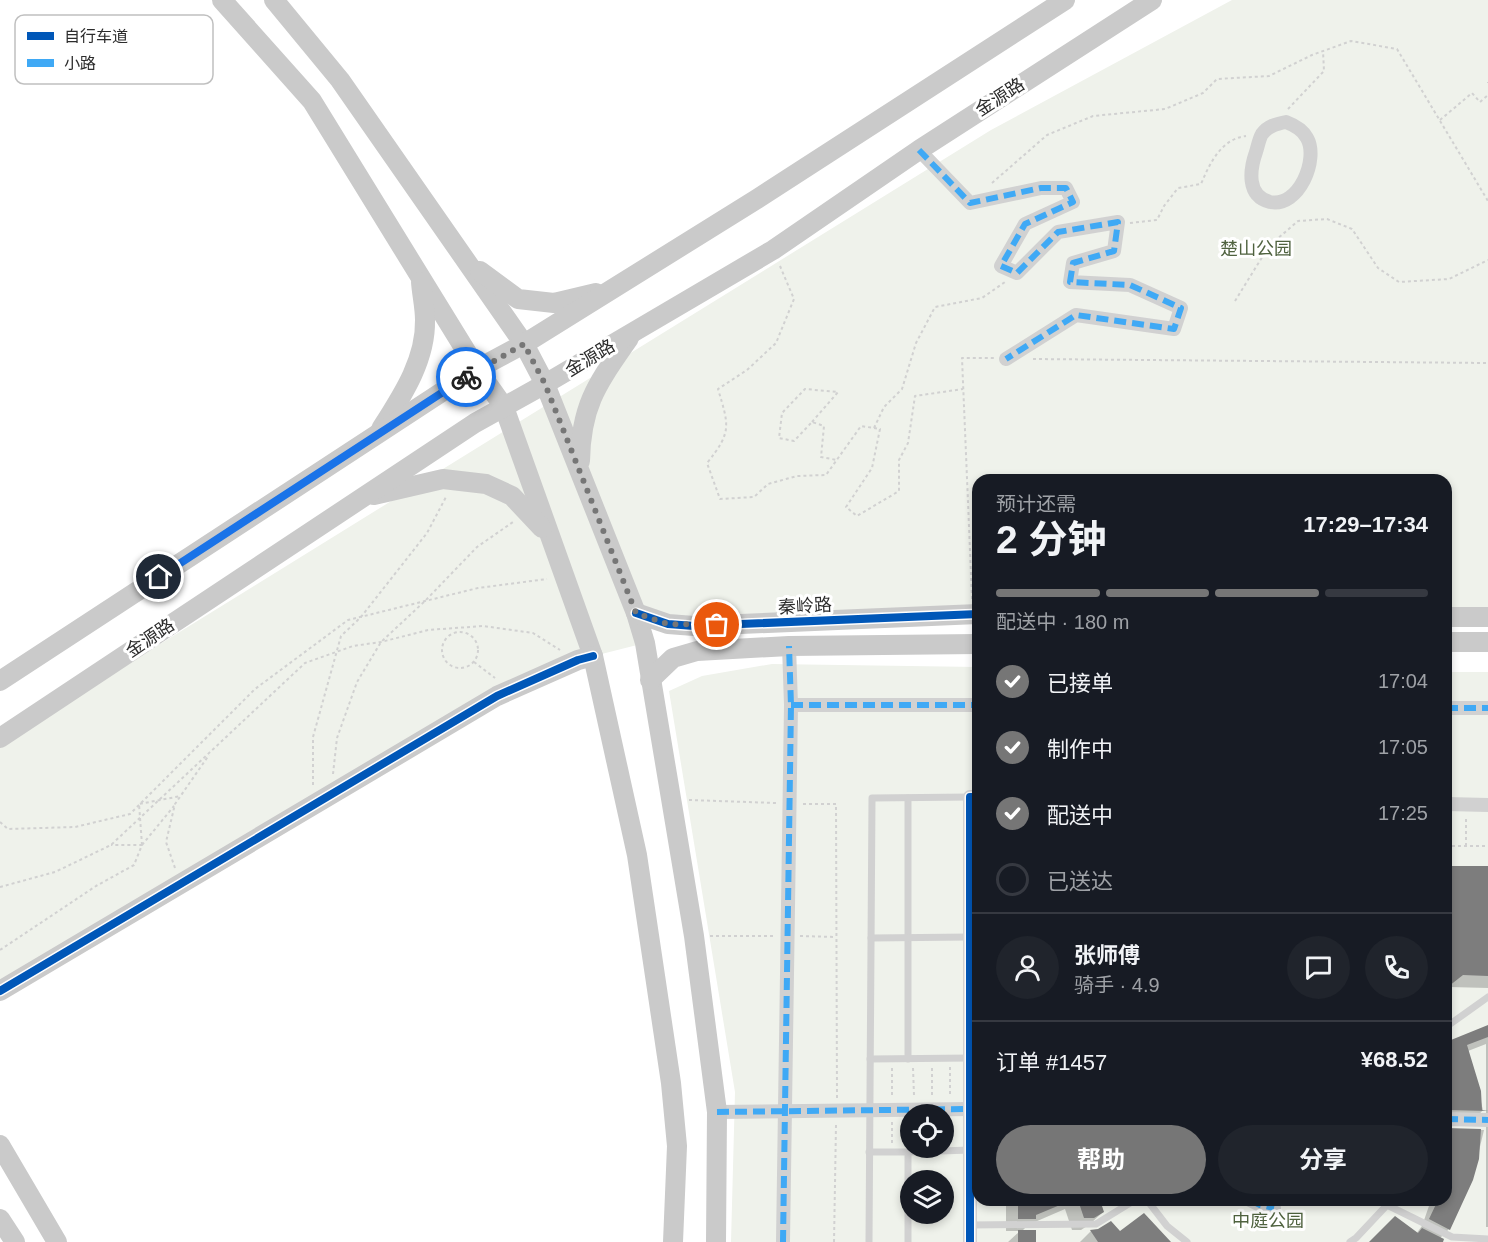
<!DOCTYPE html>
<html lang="zh">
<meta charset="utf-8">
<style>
:root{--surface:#171b24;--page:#20242c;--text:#f1f3f6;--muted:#9ea1a6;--line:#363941;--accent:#767676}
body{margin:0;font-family:Arial,"Noto Sans SC",sans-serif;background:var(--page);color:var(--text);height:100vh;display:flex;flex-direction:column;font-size:22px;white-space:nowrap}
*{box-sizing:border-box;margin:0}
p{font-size:20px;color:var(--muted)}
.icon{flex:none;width:33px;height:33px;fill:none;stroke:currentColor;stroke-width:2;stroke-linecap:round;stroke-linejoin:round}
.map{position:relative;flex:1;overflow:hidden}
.details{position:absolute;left:972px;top:474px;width:480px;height:732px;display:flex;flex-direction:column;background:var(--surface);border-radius:18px;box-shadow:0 3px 9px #0003}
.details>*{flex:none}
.fabs{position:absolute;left:900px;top:1104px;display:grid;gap:12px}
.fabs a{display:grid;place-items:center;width:54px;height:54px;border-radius:50%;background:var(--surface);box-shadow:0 3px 9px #0003;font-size:30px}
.pin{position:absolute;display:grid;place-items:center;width:51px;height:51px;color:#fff;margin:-26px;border:3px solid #fff;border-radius:50%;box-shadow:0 2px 6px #0007}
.courier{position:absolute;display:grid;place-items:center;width:60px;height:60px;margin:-30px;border:4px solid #1a73e8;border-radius:50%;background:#fff;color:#222;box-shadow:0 2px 8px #0007}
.overview em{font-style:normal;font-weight:700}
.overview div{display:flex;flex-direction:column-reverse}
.overview{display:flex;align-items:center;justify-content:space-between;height:102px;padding:0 24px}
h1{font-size:39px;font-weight:700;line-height:45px}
.bar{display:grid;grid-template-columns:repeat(4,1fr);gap:9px 6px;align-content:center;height:72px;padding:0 24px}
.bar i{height:8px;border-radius:4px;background:var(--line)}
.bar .current{background:var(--accent)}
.bar p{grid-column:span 4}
.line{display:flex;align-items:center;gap:15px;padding:0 24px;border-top:2px solid var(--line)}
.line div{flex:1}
.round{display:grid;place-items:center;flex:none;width:63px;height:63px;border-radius:32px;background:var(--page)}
ol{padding:0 24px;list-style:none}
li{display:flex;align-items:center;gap:18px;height:66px}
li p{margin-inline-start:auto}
li .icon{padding:6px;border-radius:50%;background:var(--accent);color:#fff;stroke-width:4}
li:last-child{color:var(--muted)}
li i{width:33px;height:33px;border:3px solid var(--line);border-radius:50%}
.action{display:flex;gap:12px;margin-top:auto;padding:12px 24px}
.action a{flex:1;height:69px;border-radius:36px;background:var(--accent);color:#fff;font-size:24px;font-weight:700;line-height:69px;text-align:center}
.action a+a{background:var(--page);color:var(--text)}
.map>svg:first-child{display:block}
</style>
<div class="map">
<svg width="1488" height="1242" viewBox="0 0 1488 1242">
<rect width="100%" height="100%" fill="#fff"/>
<g fill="#eff2eb" fill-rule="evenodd">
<path d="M1232 0H1488V617H1446V480H978V614L694 626 637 614 645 643 578 660 0 991V743L991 130Z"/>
<path d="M772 664 978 667V1200H1446V672H1488V1242H731L735 1092 669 691 702 676ZM910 1114H944V1148H910ZM910 1180H944V1214H910Z"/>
</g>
<g fill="#0003">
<path d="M1446 867 1488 868V988L1449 987 1446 989Z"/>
<path d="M1488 1027V1227H1486V1044L1468 1051 1483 1110 1471 1123 1446 1122V1037L1449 1043Z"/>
<path d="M1446 1129 1484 1130 1472 1180 1449 1229 1439 1239 1441 1242H1371L1416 1234 1422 1226 1430 1203 1423 1200H1446Z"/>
<path d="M1006 1200H1099L1103 1212 1090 1224 1081 1230H1072L1065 1209 1028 1225 1021 1232 1034 1242H1008L1020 1231H1006Z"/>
<path d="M1091 1231 1120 1233 1169 1242H1080Z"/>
</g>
<g fill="#7d7d7d">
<path d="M1446 866H1488V976L1463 975 1449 986 1450 903H1446Z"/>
<path d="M1488 1025V1037L1467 1045 1481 1091 1482 1110 1488 1111 1446 1110V1042Z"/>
<path d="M1446 1128 1481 1129 1479 1159 1473 1180 1450 1230 1429 1219 1438 1200H1446Z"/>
<path d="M1018 1200H1072L1036 1215V1219H1018Z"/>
<path d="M1078 1200H1100L1104 1212 1094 1218H1084Z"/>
<path d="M1144 1213 1171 1242H1098L1090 1230 1098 1229 1111 1221 1120 1231Z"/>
<path d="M1395 1216 1418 1233 1422 1228 1444 1239 1443 1242H1369Z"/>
<rect x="1018" y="1230" width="18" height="12"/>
</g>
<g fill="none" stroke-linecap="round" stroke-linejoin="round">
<g stroke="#d1d1d1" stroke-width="2" stroke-dasharray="3 3" stroke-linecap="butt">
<path d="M1488 82V83"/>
<path d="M1288 109 1324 71 1323 51"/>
<path d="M1440 120 1472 93 1480 102 1488 95"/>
<path d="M992 183 1047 135 1093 116 1165 109 1203 93 1217 79 1269 76 1312 55 1351 41 1397 49 1488 201"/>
<path d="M1130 223 1157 220 1164 206 1178 188 1201 184C1210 163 1221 139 1246 136"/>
<path d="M780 266 794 299 776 343 747 370 718 389C729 426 732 432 707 463L720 499 754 497 768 484 797 476 826 475 861 426 880 429 872 468 846 507 857 516 899 491V460L908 443 915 396 963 389"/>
<path d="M1235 301 1269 246 1298 221 1327 219 1352 229 1378 268 1399 282 1449 279 1488 260"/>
<path d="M1033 359 1488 363"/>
<path d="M812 422 838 392 805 389 782 413 779 438 794 441 812 422 824 426 821 457 837 460"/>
<path d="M874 428 884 407 902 389 916 343 935 307 982 298 1005 282"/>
<path d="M972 599 962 358H994"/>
<circle cx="460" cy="650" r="18"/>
<path d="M474 662 495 678"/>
<path d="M976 690 977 660"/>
<path d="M333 774 337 738 357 682 381 642 425 601 477 547 513 522"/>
<path d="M313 785V737L341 636 361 617 427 533 446 497"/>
<path d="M689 800 776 803"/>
<path d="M803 804H836L837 1098"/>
<path d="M0 822 8 829 75 827 130 814 255 689 348 620 478 588 547 579"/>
<path d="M142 845 139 804 181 796"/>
<path d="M142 845 174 806"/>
<path d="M1446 846H1488"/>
<path d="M1466 846V819"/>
<path d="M175 868 166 842 175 804 209 755"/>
<path d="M0 887 55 872 111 845 305 663 353 646 381 642 428 630 483 626 533 633 560 650"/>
<path d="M710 936H773"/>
<path d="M800 936 836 937"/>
<path d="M0 950 96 886 134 865 142 845H111"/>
<path d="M950 1067V1095"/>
<path d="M892 1068V1095"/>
<path d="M913 1068 914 1095"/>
<path d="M932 1068V1095"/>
<path d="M951 1121 952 1140"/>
<path d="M892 1143V1122"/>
<path d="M834 1242 836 1125"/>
</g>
<g stroke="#d1d1d1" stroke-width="7">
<path d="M908 798V1059"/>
<path d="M871 938 970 937"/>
<path d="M1446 1027 1488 997"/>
<path d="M870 1059 971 1058"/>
<path d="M869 1152H908"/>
<path d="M1147 1200 1167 1226 1187 1242"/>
<path d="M1387 1205 1452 1237 1488 1239"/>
<path d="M970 1225 1096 1224 1135 1200"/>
<path d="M869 1242 872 798 970 797"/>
<path d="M908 1242V1152L971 1150"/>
<path d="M1350 1242 1356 1238 1387 1205 1389 1200"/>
</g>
<g stroke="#d1d1d1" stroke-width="14">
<path d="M1286 122C1294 125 1303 130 1307 138 1319 159 1299 208 1270 202 1246 196 1250 169 1256 152 1258 146 1259 139 1262 134 1268 126 1276 124 1286 122Z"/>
<path d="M919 150 970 203 1041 188H1066L1073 202 1025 224 1001 266 1017 273 1058 232 1118 222 1114 251 1073 263 1070 282 1130 285 1181 308 1174 329 1076 315 1006 359"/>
<path d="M791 705H978"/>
<path d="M1446 708H1488"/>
<path d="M1446 804 1488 805"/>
<path d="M717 1112 971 1109"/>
<path d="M1446 1119 1488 1120"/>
<path d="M1250 1200 1260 1205 1274 1208"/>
<path d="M783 1242 791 705 789 646"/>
<path d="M970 1242V797H978"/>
</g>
<g stroke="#cacaca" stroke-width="20">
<path d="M222 0 312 101 477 369 504 407 593 656 637 855 671 1083 677 1146 673 1242"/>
<path d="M274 0 340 80 524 344 545 384 636 613 645 643 694 936 717 1112 716 1242"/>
<path d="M480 271 518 299 554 303 596 293"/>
<path d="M381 429C402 396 426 360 425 320 425 308 422 295 421 282"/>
<path d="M580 461C581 404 598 383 629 338"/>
<path d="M374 495 443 479 486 484 512 496 542 528"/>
<path d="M636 613 668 624 694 626 978 614"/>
<path d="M1446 617H1488"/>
<path d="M1446 642H1488"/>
<path d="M650 680 673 658 697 651 789 646 978 644"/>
<path d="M0 681 477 369 524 344 757 199 1065 0"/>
<path d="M0 738 475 423 545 384 773 250 919 150 1152 0"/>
<path d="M0 991 497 696 578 660 593 656"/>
<path d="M0 1145 57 1242"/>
<path d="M0 1219 15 1242"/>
</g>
<g stroke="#3fa9f5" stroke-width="6" stroke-dasharray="12 6" stroke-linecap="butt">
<path d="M919 150 970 203 1041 188H1066L1073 202 1025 224 1001 266 1017 273 1058 232 1118 222 1114 251 1073 263 1070 282 1130 285 1181 308 1174 329 1076 315 1006 359"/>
<path d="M791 705H978"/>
<path d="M1446 708H1488"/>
<path d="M717 1112 971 1109"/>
<path d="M1446 1119 1488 1120"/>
<path d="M1250 1200 1260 1205 1274 1208"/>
<path d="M783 1242 791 705 789 646"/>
</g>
<g stroke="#fff" stroke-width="11">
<g id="cycleway">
<path d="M636 613 668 624 694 626 978 614"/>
<path d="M0 991 497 696 578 660 593 656"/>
<path d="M970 1242V797H978"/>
</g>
</g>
<use href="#cycleway" stroke="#0057b8" stroke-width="8"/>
</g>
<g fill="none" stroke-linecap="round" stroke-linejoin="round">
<path stroke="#767676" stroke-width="6" stroke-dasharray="0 10.8" d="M466 377 524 344 545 384 636 613 668 624 717 625"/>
<path stroke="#1a73e8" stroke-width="8" d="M159 577 466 377"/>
</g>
<g text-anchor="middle" stroke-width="6" stroke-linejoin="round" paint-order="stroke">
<g font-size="18" fill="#2c2c2c" stroke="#fff">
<text transform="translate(1000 97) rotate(-33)" y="6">金源路</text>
<text transform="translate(590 358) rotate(-31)" y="6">金源路</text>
<text transform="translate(805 606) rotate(-3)" y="6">秦岭路</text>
<text transform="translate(150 638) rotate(-34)" y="6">金源路</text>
</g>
<g font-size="18" fill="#4f623f" stroke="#fff">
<text x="1256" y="255">楚山公园</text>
<text x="1268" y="1227">中庭公园</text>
</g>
</g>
<rect x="15" y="15" width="198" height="69" rx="9" fill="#fff" stroke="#c0c0c0" stroke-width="1.5"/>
<rect x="27" y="32" width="27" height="8" fill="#0057b8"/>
<rect x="27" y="59" width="27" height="8" fill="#3fa9f5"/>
<g font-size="16" fill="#2c2c2c">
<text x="64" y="42">自行车道</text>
<text x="64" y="69">小路</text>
</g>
</svg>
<div class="fabs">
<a><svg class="icon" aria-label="locate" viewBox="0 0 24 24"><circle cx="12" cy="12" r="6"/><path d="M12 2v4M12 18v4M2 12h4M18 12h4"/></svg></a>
<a><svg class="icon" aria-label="layers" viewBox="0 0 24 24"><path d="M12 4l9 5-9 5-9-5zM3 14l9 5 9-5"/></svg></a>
</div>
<div class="pin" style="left:717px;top:625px;background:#ea580c"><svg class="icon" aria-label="bag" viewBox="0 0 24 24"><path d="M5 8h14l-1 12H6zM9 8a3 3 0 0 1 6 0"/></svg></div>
<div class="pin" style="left:159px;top:577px;background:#1f2937"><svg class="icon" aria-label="home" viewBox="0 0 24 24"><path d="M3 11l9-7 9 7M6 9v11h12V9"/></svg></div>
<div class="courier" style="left:466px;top:377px"><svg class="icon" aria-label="bike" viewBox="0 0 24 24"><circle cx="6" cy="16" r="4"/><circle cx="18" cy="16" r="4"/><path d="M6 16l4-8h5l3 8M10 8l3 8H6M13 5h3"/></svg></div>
<section class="details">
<div class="overview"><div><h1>2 分钟</h1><p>预计还需</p></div><em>17:29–17:34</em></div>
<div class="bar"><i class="current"></i><i class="current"></i><i class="current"></i><i></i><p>配送中 · 180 m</p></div>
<ol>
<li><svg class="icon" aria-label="check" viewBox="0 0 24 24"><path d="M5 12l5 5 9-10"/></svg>已接单<p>17:04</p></li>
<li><svg class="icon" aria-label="check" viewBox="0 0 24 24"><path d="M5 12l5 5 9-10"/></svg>制作中<p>17:05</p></li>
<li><svg class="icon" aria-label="check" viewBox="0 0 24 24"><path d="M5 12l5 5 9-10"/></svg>配送中<p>17:25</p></li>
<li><i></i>已送达</li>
</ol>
<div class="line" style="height:108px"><a class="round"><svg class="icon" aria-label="person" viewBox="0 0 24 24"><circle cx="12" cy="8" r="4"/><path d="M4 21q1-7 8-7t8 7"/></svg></a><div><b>张师傅</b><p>骑手 · 4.9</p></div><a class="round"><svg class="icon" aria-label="chat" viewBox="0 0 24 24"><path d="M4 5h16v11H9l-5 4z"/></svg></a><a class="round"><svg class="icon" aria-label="phone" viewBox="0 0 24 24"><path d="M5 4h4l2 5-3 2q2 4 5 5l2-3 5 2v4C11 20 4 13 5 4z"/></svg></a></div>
<div class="line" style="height:78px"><div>订单 #1457</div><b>¥68.52</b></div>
<div class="action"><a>帮助</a><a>分享</a></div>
</section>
</div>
